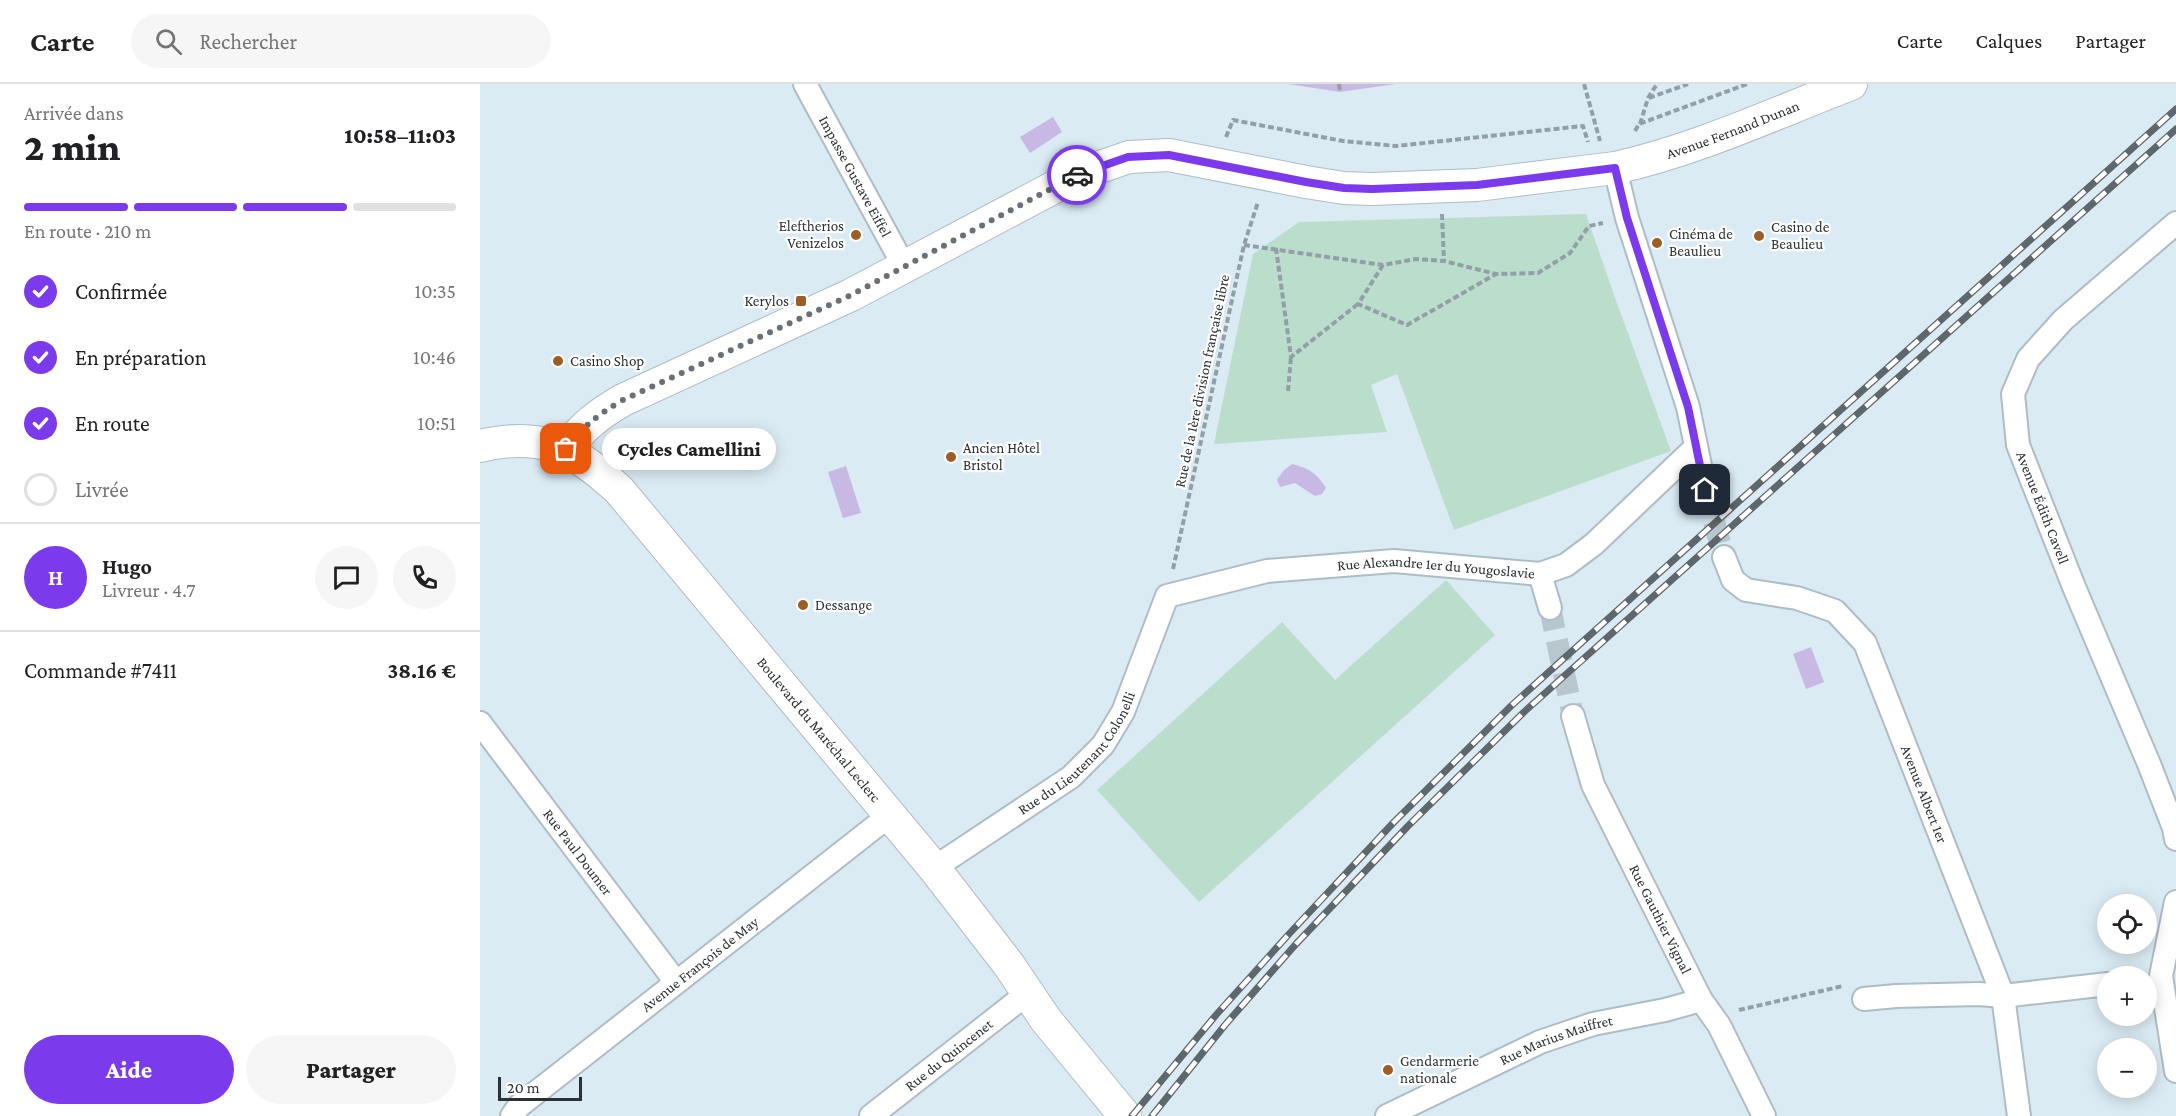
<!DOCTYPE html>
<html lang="fr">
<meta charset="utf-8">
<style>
:root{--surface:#fff;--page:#f6f6f6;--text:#202124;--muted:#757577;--line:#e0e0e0;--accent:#7c3aed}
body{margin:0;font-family:"Crimson Pro",serif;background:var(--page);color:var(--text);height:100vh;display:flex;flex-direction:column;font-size:22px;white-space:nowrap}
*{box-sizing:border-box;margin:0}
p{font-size:20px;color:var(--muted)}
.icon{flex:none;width:33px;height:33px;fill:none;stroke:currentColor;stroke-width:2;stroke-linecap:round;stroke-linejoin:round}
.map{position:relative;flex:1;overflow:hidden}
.sheet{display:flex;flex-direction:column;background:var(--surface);width:480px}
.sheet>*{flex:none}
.buttons{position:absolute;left:1617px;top:810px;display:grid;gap:12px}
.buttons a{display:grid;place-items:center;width:60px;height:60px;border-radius:50%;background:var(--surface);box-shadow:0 3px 15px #0003;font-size:30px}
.scale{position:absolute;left:18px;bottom:15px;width:84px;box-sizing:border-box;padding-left:6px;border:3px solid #2a3033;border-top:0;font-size:16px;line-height:21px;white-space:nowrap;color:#2a3033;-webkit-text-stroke:4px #fff;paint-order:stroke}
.pin{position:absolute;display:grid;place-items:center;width:51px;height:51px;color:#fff;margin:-26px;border-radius:12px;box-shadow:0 3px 9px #0006}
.courier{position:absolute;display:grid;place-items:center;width:60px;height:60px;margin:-30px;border:4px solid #7c3aed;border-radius:50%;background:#fff;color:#222;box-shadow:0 2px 8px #0007}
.bubble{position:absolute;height:42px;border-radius:21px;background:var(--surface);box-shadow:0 3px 15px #0003;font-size:20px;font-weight:800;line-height:42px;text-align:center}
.overview em{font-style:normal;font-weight:800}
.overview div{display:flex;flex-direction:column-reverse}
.overview{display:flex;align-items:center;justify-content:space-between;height:102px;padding:0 24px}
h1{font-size:39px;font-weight:800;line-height:45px}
.bar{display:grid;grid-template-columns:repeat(4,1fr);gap:9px 6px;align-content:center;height:72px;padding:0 24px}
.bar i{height:8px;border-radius:4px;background:var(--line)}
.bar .active{background:var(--accent)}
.bar p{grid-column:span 4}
.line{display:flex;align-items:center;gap:15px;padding:0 24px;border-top:2px solid var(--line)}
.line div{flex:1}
.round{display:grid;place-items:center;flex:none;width:63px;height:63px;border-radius:32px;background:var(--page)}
ol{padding:0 24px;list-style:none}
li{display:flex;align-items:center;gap:18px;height:66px}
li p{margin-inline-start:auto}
li .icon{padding:6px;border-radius:50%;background:var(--accent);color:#fff;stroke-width:4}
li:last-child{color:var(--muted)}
li i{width:33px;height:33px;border:3px solid var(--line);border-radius:50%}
.button{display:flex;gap:12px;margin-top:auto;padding:12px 24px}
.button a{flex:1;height:69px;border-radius:36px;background:var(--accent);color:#fff;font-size:24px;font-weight:800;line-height:69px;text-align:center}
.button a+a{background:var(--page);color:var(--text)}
header{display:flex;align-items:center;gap:36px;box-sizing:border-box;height:84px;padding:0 30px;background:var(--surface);border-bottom:2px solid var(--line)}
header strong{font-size:28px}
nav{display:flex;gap:33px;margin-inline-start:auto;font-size:21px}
.search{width:420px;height:54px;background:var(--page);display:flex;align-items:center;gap:15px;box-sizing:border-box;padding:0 21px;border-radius:33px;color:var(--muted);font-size:22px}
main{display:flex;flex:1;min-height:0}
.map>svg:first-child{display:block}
</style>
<header>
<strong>Carte</strong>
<div class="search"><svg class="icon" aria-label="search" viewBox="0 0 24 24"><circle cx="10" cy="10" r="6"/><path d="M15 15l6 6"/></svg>Rechercher</div>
<nav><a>Carte</a><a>Calques</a><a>Partager</a></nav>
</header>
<main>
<section class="sheet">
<div class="overview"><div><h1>2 min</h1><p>Arrivée dans</p></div><em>10:58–11:03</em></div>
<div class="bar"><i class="active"></i><i class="active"></i><i class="active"></i><i></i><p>En route · 210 m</p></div>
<ol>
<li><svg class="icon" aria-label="check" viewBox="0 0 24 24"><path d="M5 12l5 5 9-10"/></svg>Confirmée<p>10:35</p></li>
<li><svg class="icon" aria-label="check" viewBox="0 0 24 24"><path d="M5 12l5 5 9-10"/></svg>En préparation<p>10:46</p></li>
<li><svg class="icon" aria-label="check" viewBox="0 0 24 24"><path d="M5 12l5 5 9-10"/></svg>En route<p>10:51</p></li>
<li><i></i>Livrée</li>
</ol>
<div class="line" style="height:108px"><b class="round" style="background:var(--accent);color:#fff">H</b><div><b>Hugo</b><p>Livreur · 4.7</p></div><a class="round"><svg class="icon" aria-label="chat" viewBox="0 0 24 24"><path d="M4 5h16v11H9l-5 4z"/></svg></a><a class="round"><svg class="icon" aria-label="phone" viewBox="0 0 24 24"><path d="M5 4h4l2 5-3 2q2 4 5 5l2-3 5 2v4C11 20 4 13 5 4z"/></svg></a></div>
<div class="line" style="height:78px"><div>Commande #7411</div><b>38.16 €</b></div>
<div class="button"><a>Aide</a><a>Partager</a></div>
</section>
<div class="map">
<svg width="1696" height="1032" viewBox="0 0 1696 1032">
<rect width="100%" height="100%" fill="#dbebf4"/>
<g fill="#badecb">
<path d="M1106 130 1134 211 1191 367 974 446 917 290 891 301 907 348 734 360 773 170 819 138Z"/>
<path d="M966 496 1015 551 719 818 617 706 802 538 855 596Z"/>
</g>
<g fill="#c7b9e4">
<path d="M808 0H916L860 8Z"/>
<path d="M573 33 582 48 550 69 540 53Z"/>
<path d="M812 380C828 384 837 389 846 404L842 410 835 412 815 399 800 403 797 396 803 387Z"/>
<path d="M366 382 381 429 363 434 348 388Z"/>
<path d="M1331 563 1344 598 1326 605 1313 570Z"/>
</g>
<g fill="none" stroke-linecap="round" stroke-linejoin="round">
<g stroke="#b8c6cd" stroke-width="22" stroke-dasharray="22 11" stroke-linecap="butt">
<path d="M1225 406 1244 473"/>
<path d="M1070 524 1093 632"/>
</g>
<g stroke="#adbdc5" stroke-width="26">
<g id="street">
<path id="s1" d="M325 0 425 184"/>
<path d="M1135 84 1147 134 1208 323 1225 406"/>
<path id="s2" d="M1696 139 1583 236 1548 275 1533 310 1538 361 1594 503 1669 680 1694 744 1696 755"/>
<path id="s3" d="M1244 473 1253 496 1266 506 1317 514 1355 527 1385 559 1523 912 1539 1032"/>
<path d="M1060 490 1070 524"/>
<path id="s4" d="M1093 632 1113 701 1221 916 1239 941 1284 1032"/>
<path id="s5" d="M0 639 196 898"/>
<path id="s6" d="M454 784 591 693 623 661 643 628 687 512 787 487 914 477 1060 490 1086 481 1114 460 1216 363"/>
<path d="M1696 818 1681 892 1696 987"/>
<path d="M1384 915 1416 912 1499 910 1523 912 1628 900"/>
<path id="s7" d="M32 1032 39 1022 410 731"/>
<path id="s8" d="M391 1032 548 909"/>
<path id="s9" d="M907 1032 1060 958 1113 940 1185 926 1221 916"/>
</g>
</g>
<g stroke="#adbdc5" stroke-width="34">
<g id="secondary">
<path id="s10" d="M0 362C63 347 94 365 139 406L454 784 529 881 566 936 645 1032"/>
<path id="s11" d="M86 365C103 342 119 330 143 316L371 211 597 91 649 73 689 71 826 98 864 104 892 105 997 101 1135 84C1216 66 1293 30 1371 0"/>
</g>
</g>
<g stroke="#939fa6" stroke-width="4" stroke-dasharray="6 3" stroke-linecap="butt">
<path d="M859 0 860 8"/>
<path d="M1104 0 1120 57"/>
<path d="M1169 14 1208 0"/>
<path d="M1160 40 1168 14 1177 0"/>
<path d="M1155 47 1159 40 1267 0"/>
<path d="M746 53 753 36 863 57 916 62 1103 42 1108 58"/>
<path d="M962 130 964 177"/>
<path d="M764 161 903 181 936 175 964 177 1016 190 1058 189 1090 169 1109 142 1123 139"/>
<path d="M796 164 811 273 878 220"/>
<path d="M903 181 878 220 927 241 1016 190"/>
<path d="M808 307 811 273"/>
<path d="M693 485 764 161 778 118"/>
<path d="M1259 926 1363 902"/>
</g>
<use href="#street" stroke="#fff" stroke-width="22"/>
<use href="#secondary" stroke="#fff" stroke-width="32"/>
<g stroke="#5e676c" stroke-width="7">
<g id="rail">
<path d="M652 1032 736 931 809 850 914 738 1032 621 1696 25"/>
<path d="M672 1032 745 941 816 860 928 742 1044 628 1696 45"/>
</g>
</g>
<use href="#rail" stroke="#fff" stroke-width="4.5" stroke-dasharray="14" stroke-linecap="butt"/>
</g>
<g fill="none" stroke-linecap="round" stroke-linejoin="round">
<path stroke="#687177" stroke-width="6" stroke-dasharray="0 10.8" d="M86 365C103 342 119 330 143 316L371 211 597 91"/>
<path stroke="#7c3aed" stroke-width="8" d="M597 91 648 73 689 71 826 98 864 104 892 105 997 101 1135 84 1147 134 1208 323 1225 406"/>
</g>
<g fill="#9d5e26" stroke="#fff" stroke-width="2">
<circle cx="376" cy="151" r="6"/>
<circle cx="1279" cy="152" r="6"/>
<circle cx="1177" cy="159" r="6"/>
<rect x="315" y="211" width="12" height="12" rx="3"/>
<circle cx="78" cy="277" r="6"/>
<circle cx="471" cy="373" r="6"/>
<circle cx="323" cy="521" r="6"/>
<circle cx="908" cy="986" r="6"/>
</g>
<g text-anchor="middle" stroke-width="4.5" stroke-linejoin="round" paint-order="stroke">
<g font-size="15" fill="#2a3033" stroke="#fff">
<text dy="5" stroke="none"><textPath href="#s11" startOffset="1252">Avenue Fernand Dunan</textPath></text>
<text dy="5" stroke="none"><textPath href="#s1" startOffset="105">Impasse Gustave Eiffel</textPath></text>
<text transform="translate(722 297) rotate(-78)" y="5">Rue de la 1ère division française libre</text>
<text dy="5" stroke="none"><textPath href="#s2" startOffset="358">Avenue Édith Cavell</textPath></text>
<text dy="5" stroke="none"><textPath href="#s6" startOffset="645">Rue Alexandre 1er du Yougoslavie</textPath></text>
<text dy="5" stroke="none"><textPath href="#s10" startOffset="466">Boulevard du Maréchal Leclerc</textPath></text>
<text dy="5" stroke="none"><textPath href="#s6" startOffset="186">Rue du Lieutenant Colonelli</textPath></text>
<text dy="5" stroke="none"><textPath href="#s3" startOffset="339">Avenue Albert 1er</textPath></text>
<text dy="5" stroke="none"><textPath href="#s5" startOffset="162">Rue Paul Doumer</textPath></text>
<text dy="5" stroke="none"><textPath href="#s4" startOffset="222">Rue Gauthier Vignal</textPath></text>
<text dy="5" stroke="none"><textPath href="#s7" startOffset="242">Avenue François de May</textPath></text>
<text dy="5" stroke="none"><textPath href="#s9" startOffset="186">Rue Marius Maiffret</textPath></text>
<text dy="5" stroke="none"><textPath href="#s8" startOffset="99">Rue du Quincenet</textPath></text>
</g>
<g font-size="15" fill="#2a3033" stroke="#fff" text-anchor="start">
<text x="364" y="147" text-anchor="end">Eleftherios<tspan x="364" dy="17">Venizelos</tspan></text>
<text x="1291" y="148">Casino de<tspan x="1291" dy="17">Beaulieu</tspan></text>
<text x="1189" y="155">Cinéma de<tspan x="1189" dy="17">Beaulieu</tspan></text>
<text x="309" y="222" text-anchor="end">Kerylos</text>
<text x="90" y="282">Casino Shop</text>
<text x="483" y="369">Ancien Hôtel<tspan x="483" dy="17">Bristol</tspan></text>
<text x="335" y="526">Dessange</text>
<text x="920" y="982">Gendarmerie<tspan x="920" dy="17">nationale</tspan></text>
</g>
</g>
</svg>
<div class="buttons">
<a><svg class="icon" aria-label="locate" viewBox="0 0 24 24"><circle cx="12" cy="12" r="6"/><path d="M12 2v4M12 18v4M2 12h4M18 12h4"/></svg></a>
<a>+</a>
<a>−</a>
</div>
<div class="scale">20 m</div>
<div class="pin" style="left:86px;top:365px;background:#ea580c"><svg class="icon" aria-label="bag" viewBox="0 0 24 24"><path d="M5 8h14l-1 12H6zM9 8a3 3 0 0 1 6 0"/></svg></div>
<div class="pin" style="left:1225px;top:406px;background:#1f2937"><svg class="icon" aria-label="home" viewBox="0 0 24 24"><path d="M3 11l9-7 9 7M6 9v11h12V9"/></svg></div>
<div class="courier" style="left:597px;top:91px"><svg class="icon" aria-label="car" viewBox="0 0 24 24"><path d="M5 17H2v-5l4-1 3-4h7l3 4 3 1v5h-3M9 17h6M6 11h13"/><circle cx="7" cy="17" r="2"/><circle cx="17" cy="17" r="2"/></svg></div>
<div class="bubble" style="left:122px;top:344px;width:174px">Cycles Camellini</div>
</div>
</main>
